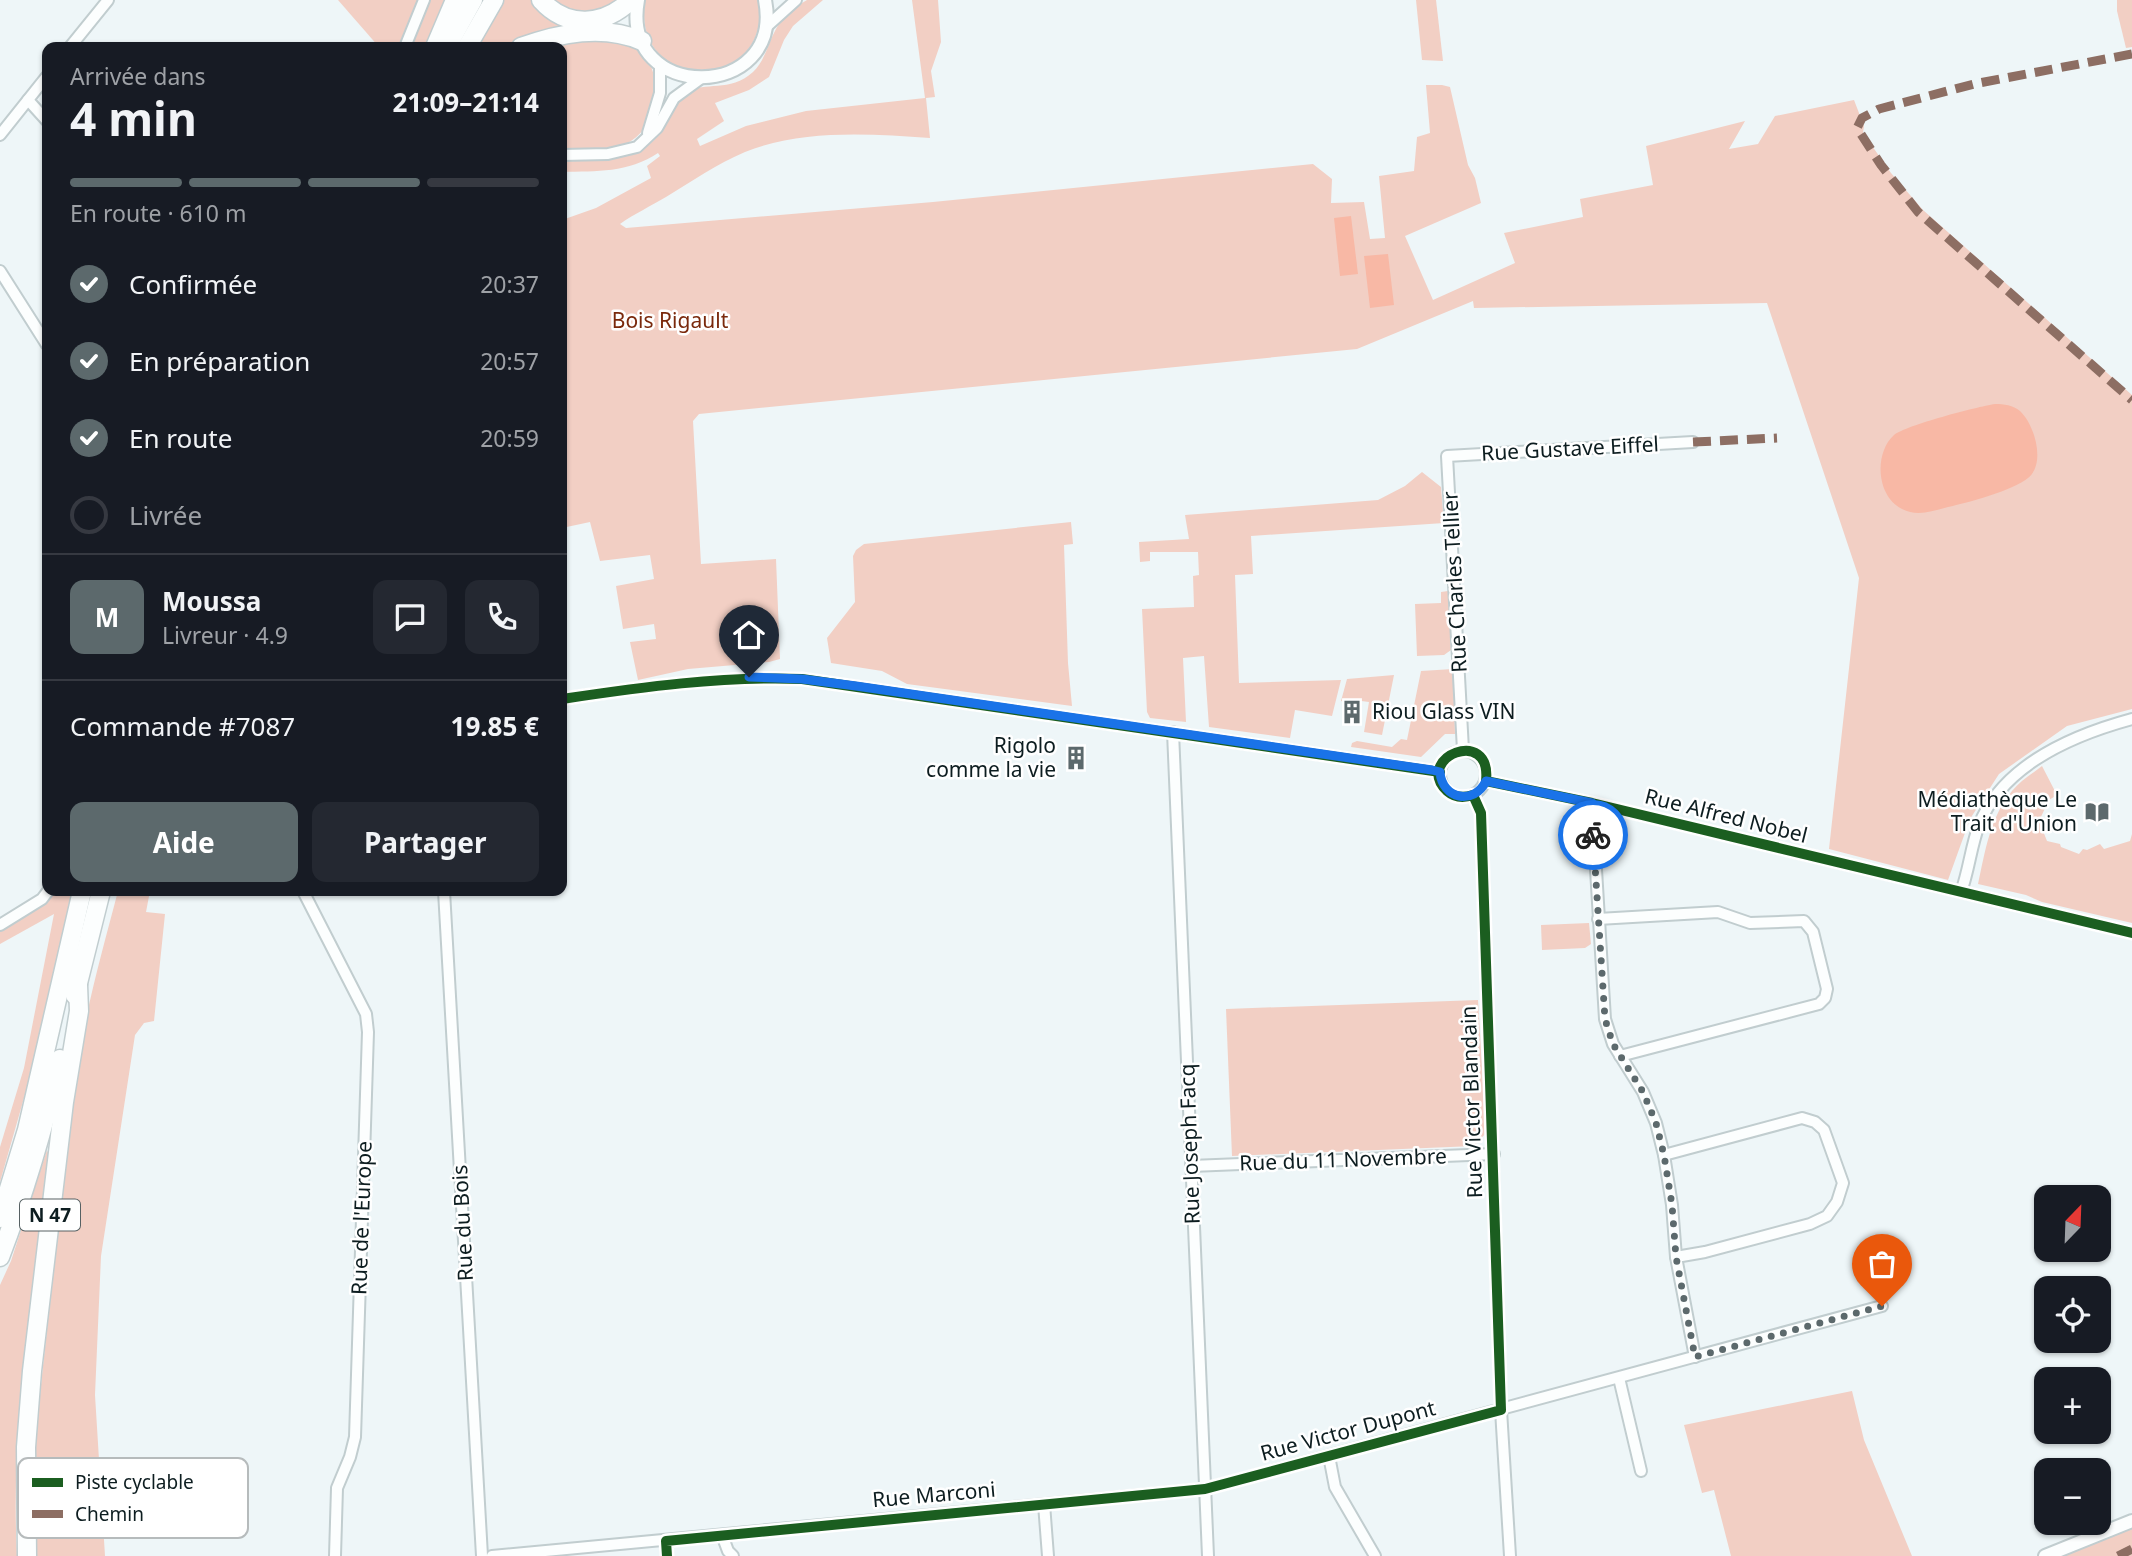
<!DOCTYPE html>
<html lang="fr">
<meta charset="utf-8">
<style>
:root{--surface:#171b24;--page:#242831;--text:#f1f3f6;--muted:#9ea1a6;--line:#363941;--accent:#5c696c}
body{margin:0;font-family:"Noto Sans",sans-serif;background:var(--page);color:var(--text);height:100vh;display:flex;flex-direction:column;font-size:26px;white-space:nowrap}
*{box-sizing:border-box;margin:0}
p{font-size:23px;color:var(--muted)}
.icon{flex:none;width:38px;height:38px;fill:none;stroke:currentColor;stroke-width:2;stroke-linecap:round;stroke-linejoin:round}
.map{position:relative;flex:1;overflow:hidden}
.side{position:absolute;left:42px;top:42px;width:525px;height:854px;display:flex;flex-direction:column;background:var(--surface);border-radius:14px;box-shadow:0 2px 5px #0004}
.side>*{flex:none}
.needle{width:46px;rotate:23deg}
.controls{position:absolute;left:2034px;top:1185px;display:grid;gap:14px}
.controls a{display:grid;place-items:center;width:77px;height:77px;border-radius:14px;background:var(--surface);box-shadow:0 2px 5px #0004;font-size:35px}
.pin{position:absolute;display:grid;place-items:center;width:60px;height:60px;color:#fff;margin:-72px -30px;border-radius:50% 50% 50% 0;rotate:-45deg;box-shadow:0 0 7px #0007}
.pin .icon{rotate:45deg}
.courier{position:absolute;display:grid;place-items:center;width:70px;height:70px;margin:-35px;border:5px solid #1a73e8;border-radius:50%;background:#fff;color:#222;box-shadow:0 2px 9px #0007}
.summary em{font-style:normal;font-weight:700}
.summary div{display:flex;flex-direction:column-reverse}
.summary{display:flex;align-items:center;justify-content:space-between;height:119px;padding:0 28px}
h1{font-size:46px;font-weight:700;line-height:52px}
.bar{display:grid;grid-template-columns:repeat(4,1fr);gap:10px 7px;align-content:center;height:84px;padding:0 28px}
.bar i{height:9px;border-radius:5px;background:var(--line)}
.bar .current{background:var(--accent)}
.bar p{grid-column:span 4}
.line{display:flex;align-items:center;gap:18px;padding:0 28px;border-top:2px solid var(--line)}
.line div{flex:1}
.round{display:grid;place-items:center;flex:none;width:74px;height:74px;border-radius:14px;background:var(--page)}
ol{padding:0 28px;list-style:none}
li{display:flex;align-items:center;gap:21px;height:77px}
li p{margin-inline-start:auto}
li .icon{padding:7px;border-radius:50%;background:var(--accent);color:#fff;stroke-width:4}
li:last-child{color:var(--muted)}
li i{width:38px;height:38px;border:4px solid var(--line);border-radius:50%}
.button{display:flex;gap:14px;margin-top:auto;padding:14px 28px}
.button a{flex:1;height:80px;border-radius:14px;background:var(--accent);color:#fff;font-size:28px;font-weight:700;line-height:80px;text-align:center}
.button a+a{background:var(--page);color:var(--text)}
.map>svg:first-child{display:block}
</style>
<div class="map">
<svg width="2132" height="1556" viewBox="0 0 2132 1556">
<rect width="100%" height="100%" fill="#eef6f8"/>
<g fill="#f2cfc4">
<path d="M338 0H419L398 47H379Z"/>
<path d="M429 0H450L429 47H410Z"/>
<path d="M504 0H535L573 26 510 47H478Z"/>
<path d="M550 0H625L601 12 571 13Z"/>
<path d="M645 0H759C773 94 630 95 645 0Z"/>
<path d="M807 0H823L793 26 784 40 769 77 749 90 715 103 724 121 697 139 700 146 746 126 806 111 925 98 912 0H938L941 42 931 71 935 97 926 98 930 138C869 134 803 129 745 152 717 164 692 181 666 197 651 206 634 214 620 224L626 228 933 202 1313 164 1332 179 1331 203 1364 202 1370 239 1385 238 1379 176 1414 171 1417 137 1430 133 1426 85H1442L1450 87 1468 165 1475 178 1481 203 1405 236 1433 300 1515 263 1504 233 1583 217 1580 199 1653 185 1646 146 1745 121 1729 149 1758 144 1775 116 1854 100 1864 126 1863 133 1891 173 1923 210 2132 395V709L2067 726 1999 774 1970 819 1948 880 1829 849 1859 578 1767 303 1474 308 1473 301 1357 349 699 414 693 421 701 564 776 559 780 659 769 662 688 669 638 680 630 642 656 639 654 624 623 629 616 586 654 579 650 555 600 561 590 522 562 528V220L596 208 651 178 647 166 660 156 658 153C628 173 597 171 562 172V161C599 160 641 164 664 128 672 116 676 101 688 92 704 81 730 93 753 72 765 61 768 43 776 29 782 17 795 7 807 0Z"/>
<path d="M1416 0H1436L1443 61 1422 60Z"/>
<path d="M2117 0H2132V47L2126 48 2117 11Z"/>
<path d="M606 34C615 37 629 39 636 45 664 68 662 122 631 141 612 153 584 149 562 150V47H544Z"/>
<path d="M1422 472 1441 487 1444 523 1251 536 1253 574 1235 575 1239 683 1341 680 1332 716 1295 710 1290 738 1209 727 1204 656 1183 658 1186 722 1150 718 1147 712 1142 609 1194 607 1193 576 1199 575 1198 552H1150V561L1140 562 1139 542 1189 539 1185 515 1378 500 1405 486Z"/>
<path d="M1071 522 1073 544 1064 545 1068 663 1072 706 907 684 882 671 831 663 827 638 855 602 853 556 856 550 864 544Z"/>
<path d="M1448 591 1451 650 1444 655 1417 656 1415 604 1441 603V592Z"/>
<path d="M1453 669 1455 734H1445L1421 757 1351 747 1352 743 1357 741 1392 747 1401 739 1407 740 1421 671Z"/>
<path d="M1394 675 1382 735 1364 732 1369 702 1346 699 1345 702 1341 701 1347 679Z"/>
<path d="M2042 766 2057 795 2049 800 2039 821 2047 841 2060 844 2061 847 2079 854 2083 849 2087 850 2100 844 2104 849 2130 841 2132 834V923L2042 902 2026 895 1978 884C1985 852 1990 817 2012 791 2020 781 2032 774 2042 766Z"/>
<path d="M57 891H73L30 1077 0 1182V1147L24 1068 54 914 0 944V931L39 907Z"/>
<path d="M118 891H150L146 912 165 914 154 1021 144 1023 135 1035 101 1256 95 1395 105 1556H37C29 1480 39 1404 47 1329 57 1226 64 1120 86 1019 95 976 107 933 118 891Z"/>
<path d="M1589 923 1591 944 1585 948 1542 950 1541 925Z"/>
<path d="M1478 1000 1486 1133 1474 1146 1232 1156 1226 1009Z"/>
<path d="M47 1150 50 1158C33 1291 10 1422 17 1556H0V1285L11 1261Z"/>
<path d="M1852 1391 1864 1440 1912 1556H1731L1714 1490 1702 1493 1684 1425Z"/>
<path d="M2132 1528V1556H2059Z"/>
</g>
<g fill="#f8b8a5">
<path d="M1351 216 1358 274 1340 276 1334 218Z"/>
<path d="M1388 254 1394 305 1370 308 1364 256Z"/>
<path d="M1995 404C2004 404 2013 405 2020 411 2035 425 2046 464 2028 478 2014 490 1967 503 1948 507 1933 511 1917 517 1902 509 1876 496 1874 453 1894 435 1907 425 1976 407 1995 404Z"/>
</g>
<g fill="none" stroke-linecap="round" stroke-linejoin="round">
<g stroke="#c1cdcf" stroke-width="14">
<g id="minor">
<path d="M765 28 796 0"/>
<path d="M70 47 108 0"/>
<path d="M405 47 424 0"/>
<path d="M28 100 47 121"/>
<path d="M648 133 660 93V64"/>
<path d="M0 135 47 76"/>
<path d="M562 155 608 154 637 147 657 128 674 98 700 79"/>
<path d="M0 271 47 345"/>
<path d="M562 699C642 687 721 676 802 679L1440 772"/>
<path d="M1173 732 1208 1556"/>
<path d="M1463 750 1447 456 1693 442"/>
<circle cx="1463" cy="774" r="23"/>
<path d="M1486 781 1592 803 2132 933"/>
<path d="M1473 795 1481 813 1501 1410 1510 1556"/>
<path d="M1592 803 1605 1019 1613 1044 1643 1092 1656 1123 1664 1155 1672 1205 1676 1257 1695 1357"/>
<path d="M303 891 366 1014 368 1032 355 1437 350 1457 337 1488 335 1556"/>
<path d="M444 891 482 1556"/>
<path d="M1961 892C1969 870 1971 846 1979 825 2003 764 2073 735 2132 719"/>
<path d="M1598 919 1718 912 1750 923 1804 921 1813 932 1827 989 1825 998 1819 1004 1620 1056"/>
<path d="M0 925 42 899 48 891"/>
<path d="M1664 1155 1802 1118 1815 1122 1824 1130 1843 1183 1837 1202 1827 1216 1810 1224 1705 1252 1676 1257"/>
<path d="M1191 1166 1494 1154"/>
<path d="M1619 1378 1641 1471"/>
<path d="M1329 1456 1335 1487 1375 1556"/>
<path d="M1044 1504 1048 1556"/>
<path d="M722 1535 728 1551 733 1556"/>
<path d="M666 1541 667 1556"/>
<path d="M492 1556 1205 1489 1882 1306"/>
</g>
</g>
<g stroke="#c1cdcf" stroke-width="16">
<g id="tertiary">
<path d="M638 0C619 104 785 102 765 0"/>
<path d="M2045 1556 2132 1521"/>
</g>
</g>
<g stroke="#c1cdcf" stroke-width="21">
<g id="trunk">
<path d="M541 0C567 29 604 26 631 0"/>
<path d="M435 47 455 0"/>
<path d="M447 47 473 0"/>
<path d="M467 47 494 0"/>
<path d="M521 47C560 33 603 24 642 41"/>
<path d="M75 995 101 891"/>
<path d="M0 1218 27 1130 82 891"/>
<path d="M0 1257C25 1192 44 1127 60 1059"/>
<path d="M27 1556 26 1447 32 1371 64 1102 79 1011 78 985"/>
</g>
</g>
<use href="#minor" stroke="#fcfefe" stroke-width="10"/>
<use href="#tertiary" stroke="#fcfefe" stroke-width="12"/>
<use href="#trunk" stroke="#fcfefe" stroke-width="18"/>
<g stroke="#8d6e63" stroke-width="9" stroke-dasharray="18 9" stroke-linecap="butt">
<path d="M2132 54 1974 84 1879 109 1862 118 1857 128 1881 165 1918 212 2132 400"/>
<path d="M1693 442 1777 438"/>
<path d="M2118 1556 2132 1549"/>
</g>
<g stroke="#fff" stroke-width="15">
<g id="cycleway">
<path d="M562 699C642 687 721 676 802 679L1440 772"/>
<path d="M667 1556 666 1541 1205 1489 1501 1410 1481 813 1473 795C1464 798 1455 798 1447 791 1413 758 1492 725 1486 781L1592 803 2132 933"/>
</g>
</g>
<use href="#cycleway" stroke="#1b5e20" stroke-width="10"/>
</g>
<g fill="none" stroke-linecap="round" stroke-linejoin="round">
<path stroke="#5c696c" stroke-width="7" stroke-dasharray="0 12.6" d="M1593 835 1605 1019 1613 1044 1643 1092 1656 1123 1664 1155 1672 1205 1676 1257 1695 1357 1882 1306"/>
<path stroke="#1a73e8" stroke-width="9" d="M749 677 802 679 856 686 1432 770 1440 772C1442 799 1474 806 1486 781L1592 803 1593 835"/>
</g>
<defs>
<g id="building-bare" transform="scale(1.89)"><path d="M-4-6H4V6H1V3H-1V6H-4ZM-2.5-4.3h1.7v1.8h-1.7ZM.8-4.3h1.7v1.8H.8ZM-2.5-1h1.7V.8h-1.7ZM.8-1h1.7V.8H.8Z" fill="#5c696c" stroke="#fff" stroke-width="2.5" paint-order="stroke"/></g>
<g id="library-bare" transform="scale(1.89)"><path d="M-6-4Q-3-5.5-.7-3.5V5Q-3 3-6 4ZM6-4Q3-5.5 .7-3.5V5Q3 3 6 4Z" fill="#5c696c" stroke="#fff" stroke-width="2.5" paint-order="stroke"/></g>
</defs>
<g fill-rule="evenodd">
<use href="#building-bare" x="1352" y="712"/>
<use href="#building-bare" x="1076" y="758"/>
<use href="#library-bare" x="2097" y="812"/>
</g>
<g text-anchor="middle" stroke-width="5" stroke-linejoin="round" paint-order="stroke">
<rect fill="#fff" stroke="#566163" stroke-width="2" x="20" y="1199.5" width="60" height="31" rx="5"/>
<g font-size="19" font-weight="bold" fill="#0d1d20">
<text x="50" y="1222">N 47</text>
</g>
<g font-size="21" fill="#7a290c" stroke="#fff">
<text x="670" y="328">Bois Rigault</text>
</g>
<g font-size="21" fill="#0d1d20" stroke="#fff">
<text transform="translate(1570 449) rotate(-3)" y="7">Rue Gustave Eiffel</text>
<text transform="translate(1455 582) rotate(-93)" y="7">Rue Charles Tellier</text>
<text transform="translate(1726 816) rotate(14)" y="7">Rue Alfred Nobel</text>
<text transform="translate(1472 1102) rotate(-92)" y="7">Rue Victor Blandain</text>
<text transform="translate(1190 1144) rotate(-92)" y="7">Rue Joseph Facq</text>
<text transform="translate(1343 1160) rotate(-2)" y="7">Rue du 11 Novembre</text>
<text transform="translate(362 1218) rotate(-88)" y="7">Rue de l'Europe</text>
<text transform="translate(463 1223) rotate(-93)" y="7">Rue du Bois</text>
<text transform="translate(1348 1431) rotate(-15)" y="7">Rue Victor Dupont</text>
<text transform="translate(934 1495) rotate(-5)" y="7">Rue Marconi</text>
</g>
<g font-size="21" fill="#0d1d20" stroke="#fff" text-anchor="end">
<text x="1372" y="719" text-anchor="start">Riou Glass VIN</text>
<text x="1056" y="753">Rigolo<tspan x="1056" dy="24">comme la vie</tspan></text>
<text x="2077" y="807">Médiathèque Le<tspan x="2077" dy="24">Trait d'Union</tspan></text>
</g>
</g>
<rect x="18" y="1458" width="230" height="80" rx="10" fill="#fff" stroke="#b6bbbc" stroke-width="2"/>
<rect x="32" y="1478" width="31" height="9" fill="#1b5e20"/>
<rect x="32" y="1510" width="31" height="8" fill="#8d6e63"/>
<g font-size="19" fill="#0d1d20">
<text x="75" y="1489">Piste cyclable</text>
<text x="75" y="1521">Chemin</text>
</g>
</svg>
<div class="controls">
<a><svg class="needle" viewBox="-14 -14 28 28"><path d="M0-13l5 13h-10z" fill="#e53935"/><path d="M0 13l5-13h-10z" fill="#9ea1a6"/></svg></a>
<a><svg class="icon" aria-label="locate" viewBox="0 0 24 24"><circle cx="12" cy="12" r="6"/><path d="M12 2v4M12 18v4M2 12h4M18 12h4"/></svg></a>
<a>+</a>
<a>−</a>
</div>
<div class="pin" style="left:1882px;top:1306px;background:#ea580c"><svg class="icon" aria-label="bag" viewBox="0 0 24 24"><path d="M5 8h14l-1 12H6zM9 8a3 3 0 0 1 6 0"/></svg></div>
<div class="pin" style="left:749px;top:677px;background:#1f2937"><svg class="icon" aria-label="home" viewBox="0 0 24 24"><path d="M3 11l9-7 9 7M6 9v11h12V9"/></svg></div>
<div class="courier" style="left:1593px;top:835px"><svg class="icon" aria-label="bike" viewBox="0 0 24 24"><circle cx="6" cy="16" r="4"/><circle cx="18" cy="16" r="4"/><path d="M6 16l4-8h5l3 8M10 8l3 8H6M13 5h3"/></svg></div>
<section class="side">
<div class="summary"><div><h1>4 min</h1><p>Arrivée dans</p></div><em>21:09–21:14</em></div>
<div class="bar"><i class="current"></i><i class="current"></i><i class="current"></i><i></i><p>En route · 610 m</p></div>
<ol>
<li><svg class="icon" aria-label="check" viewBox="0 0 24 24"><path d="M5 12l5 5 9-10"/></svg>Confirmée<p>20:37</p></li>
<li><svg class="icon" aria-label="check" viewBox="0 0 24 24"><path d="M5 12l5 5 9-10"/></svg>En préparation<p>20:57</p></li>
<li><svg class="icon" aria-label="check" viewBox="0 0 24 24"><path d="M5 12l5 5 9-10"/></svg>En route<p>20:59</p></li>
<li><i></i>Livrée</li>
</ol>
<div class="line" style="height:126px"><b class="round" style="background:var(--accent);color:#fff">M</b><div><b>Moussa</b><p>Livreur · 4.9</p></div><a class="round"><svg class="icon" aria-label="chat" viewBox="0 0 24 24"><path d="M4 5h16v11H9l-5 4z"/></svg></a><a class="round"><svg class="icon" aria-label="phone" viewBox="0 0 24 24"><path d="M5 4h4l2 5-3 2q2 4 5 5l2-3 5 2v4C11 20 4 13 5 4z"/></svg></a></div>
<div class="line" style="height:91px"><div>Commande #7087</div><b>19.85 €</b></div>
<div class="button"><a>Aide</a><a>Partager</a></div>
</section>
</div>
